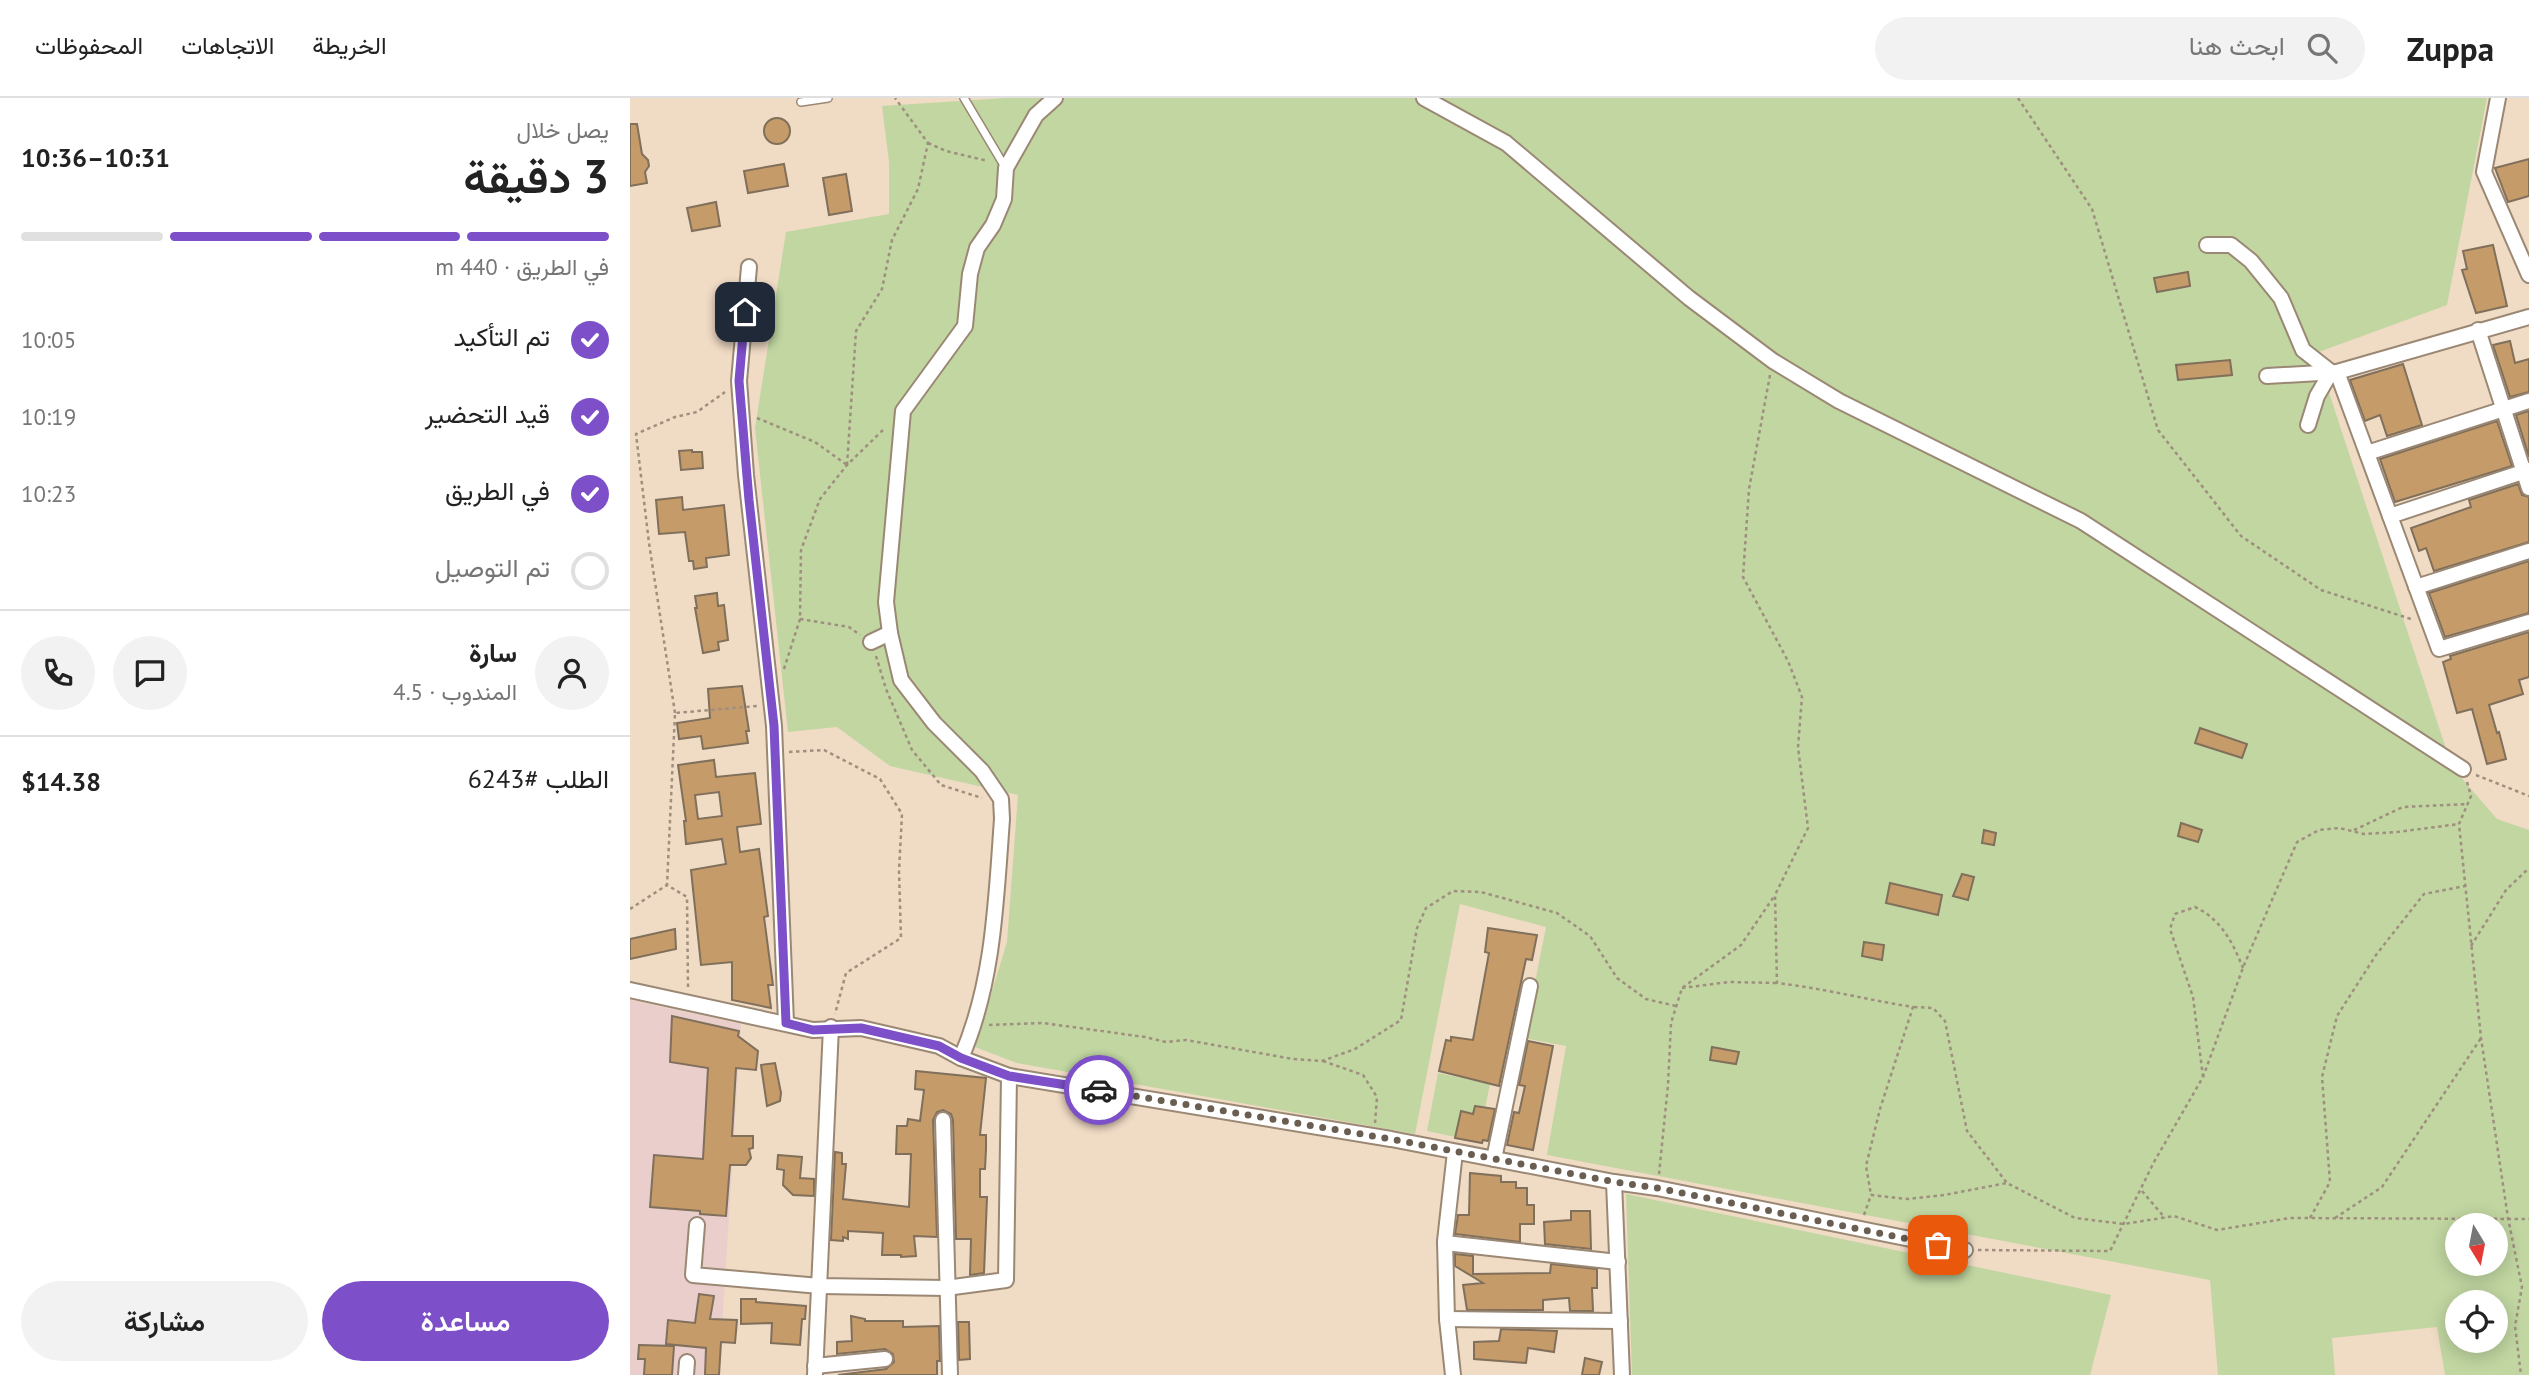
<!DOCTYPE html>
<html lang="ar">
<meta charset="utf-8">
<style>
:root{--surface:#fff;--page:#f2f2f2;--text:#222;--muted:#767676;--line:#e0e0e0;--accent:#7d4fc8}
body{margin:0;font-family:"PT Sans",Vazirmatn,sans-serif;background:var(--page);color:var(--text);direction:rtl;height:100vh;display:flex;flex-direction:column;font-size:26px;white-space:nowrap}
*{box-sizing:border-box;margin:0}
p{font-size:23px;color:var(--muted)}
.icon{flex:none;width:38px;height:38px;fill:none;stroke:currentColor;stroke-width:2;stroke-linecap:round;stroke-linejoin:round}
.map{position:relative;flex:1;overflow:hidden;direction:ltr}
.sheet{display:flex;flex-direction:column;background:var(--surface);width:630px}
.sheet>*{flex:none}
.needle{width:46px;rotate:170deg}
.fabs{position:absolute;left:1815px;top:1115px;display:grid;gap:14px}
.fabs a{display:grid;place-items:center;width:63px;height:63px;border-radius:50%;background:var(--surface);box-shadow:0 4px 18px #0003;font-size:35px}
.pin{position:absolute;display:grid;place-items:center;width:60px;height:60px;color:#fff;margin:-30px;border-radius:14px;box-shadow:0 4px 10px #0006}
.courier{position:absolute;display:grid;place-items:center;width:70px;height:70px;margin:-35px;border:5px solid #7d4fc8;border-radius:50%;background:#fff;color:#222;box-shadow:0 2px 9px #0007}
.head em{font-style:normal;font-weight:600}
.head div{display:flex;flex-direction:column-reverse}
.head{display:flex;align-items:center;justify-content:space-between;height:119px;padding:0 21px}
h1{font-size:46px;font-weight:600;line-height:52px}
.bar{display:grid;grid-template-columns:repeat(4,1fr);gap:10px 7px;align-content:center;height:84px;padding:0 21px}
.bar i{height:9px;border-radius:5px;background:var(--line)}
.bar .active{background:var(--accent)}
.bar p{grid-column:span 4}
.line{display:flex;align-items:center;gap:18px;padding:0 21px;border-top:2px solid var(--line)}
.line div{flex:1}
.round{display:grid;place-items:center;flex:none;width:74px;height:74px;border-radius:37px;background:var(--page)}
ol{padding:0 21px;list-style:none}
li{display:flex;align-items:center;gap:21px;height:77px}
li p{margin-inline-start:auto}
li .icon{padding:7px;border-radius:50%;background:var(--accent);color:#fff;stroke-width:4}
li:last-child{color:var(--muted)}
li i{width:38px;height:38px;border:4px solid var(--line);border-radius:50%}
.button{display:flex;gap:14px;margin-top:auto;padding:14px 21px}
.button a{flex:1;height:80px;border-radius:42px;background:var(--accent);color:#fff;font-size:28px;font-weight:600;line-height:80px;text-align:center}
.button a+a{background:var(--page);color:var(--text)}
header{display:flex;align-items:center;gap:42px;box-sizing:border-box;height:98px;padding:0 35px;background:var(--surface);border-bottom:2px solid var(--line)}
header strong{font-size:33px}
nav{display:flex;gap:38px;margin-inline-start:auto;font-size:24px}
.search{width:490px;height:63px;background:var(--page);display:flex;align-items:center;gap:18px;box-sizing:border-box;padding:0 24px;border-radius:38px;color:var(--muted);font-size:26px}
main{display:flex;flex:1;min-height:0}
.map>svg:first-child{display:block}
</style>
<header>
<strong>Zuppa</strong>
<div class="search"><svg class="icon" aria-label="search" viewBox="0 0 24 24"><circle cx="10" cy="10" r="6"/><path d="M15 15l6 6"/></svg>ابحث هنا</div>
<nav><a>الخريطة</a><a>الاتجاهات</a><a>المحفوظات</a></nav>
</header>
<main>
<div class="map">
<svg width="1899" height="1277" viewBox="0 0 1899 1277">
<rect width="100%" height="100%" fill="#f0dbc5"/>
<path fill="#e9cecc" d="M0 902 111 926 89 1277H0Z"/>
<g fill="#c1d6a1" fill-rule="evenodd">
<path d="M376 0H1857L1817 207 1686 255 1822 669 1867 721 1899 732V1277H1815L1807 1229 1702 1240 1705 1277H1588L1580 1182 917 1057 936 948 894 940 916 829 830 806 785 1036 387 965 345 949 377 844 388 697 260 668 207 629 158 634 125 330 156 134 259 116V64L252 8ZM1827 1127H1866V1166H1827ZM1827 1204H1866V1242H1827Z"/>
<path d="M808 975 860 986 855 1010 846 1008 845 1015 831 1013 825 1039 797 1033Z"/>
<path d="M996 1096 1481 1197 1460 1277H1002Z"/>
</g>
<g fill="#c59b69" stroke="#806f5b" stroke-width="2" fill-rule="evenodd">
<circle cx="147" cy="33" r="13"/>
<path d="M0 26H7L12 56 18 62 19 68 15 74 17 85 0 88Z"/>
<path d="M1899 61V98L1878 104 1865 70Z"/>
<path d="M154 66 158 88 118 95 114 73Z"/>
<path d="M216 76 222 113 199 117 193 80Z"/>
<path d="M86 104 90 128 62 133 57 110Z"/>
<path d="M1863 147 1877 208 1846 215 1832 172 1837 171 1833 153Z"/>
<path d="M1558 174 1560 188 1527 194 1524 180Z"/>
<path d="M1880 243 1885 265 1899 261V294L1880 299 1863 247Z"/>
<path d="M1600 262 1602 277 1548 282 1546 267Z"/>
<path d="M1773 266 1792 327 1757 338 1750 317 1735 323 1720 282Z"/>
<path d="M1899 313V359L1886 317Z"/>
<path d="M1867 323 1882 368 1765 404 1750 361Z"/>
<path d="M62 352V354H72L73 370 51 372 49 353Z"/>
<path d="M1888 386 1892 397 1899 399V444L1804 473 1796 450 1789 453 1781 430 1841 409 1839 402Z"/>
<path d="M52 399 53 412 94 407 99 457 76 460 77 469 64 471 63 463H59L55 434 29 436 26 402Z"/>
<path d="M1899 463V515L1815 539 1799 495Z"/>
<path d="M87 495 88 508 94 507 98 542 88 544 89 552 73 555 65 510H67L65 498Z"/>
<path d="M1899 534V579L1889 582 1893 596 1859 607 1867 635 1869 634 1876 661 1857 666 1842 611 1827 615 1813 564 1821 561 1820 558Z"/>
<path d="M112 588 119 633H116L118 645 73 651 71 638 49 641 47 625 80 620 78 591Z"/>
<path d="M1570 630 1617 646 1612 660 1565 645Z"/>
<path d="M84 662 86 679 125 675 131 726 107 729 110 754 129 751 138 818 134 819 143 887H138L141 910 102 902V864L71 867 61 772 96 766 92 741 56 746 54 723H56L48 667ZM89 694 92 718 68 721 65 697Z"/>
<path d="M1551 725 1572 732 1568 744 1548 738Z"/>
<path d="M1354 732 1366 735 1364 747 1352 745Z"/>
<path d="M1332 776 1344 779 1338 802 1323 798Z"/>
<path d="M1260 785 1312 797 1308 817 1256 805Z"/>
<path d="M858 830 907 837 902 862 896 861 869 988 809 973 816 942 821 943V939L843 942 859 855 855 854Z"/>
<path d="M45 831 46 851 0 861V841Z"/>
<path d="M1234 844 1254 847 1252 862 1232 858Z"/>
<path d="M42 918 109 933 108 938 128 953 126 972 106 970 102 1038H123V1050L119 1051 121 1060 116 1067H100L96 1118 70 1116V1113L20 1109 24 1057 73 1061 78 970 40 964Z"/>
<path d="M898 943 923 948 903 1052 877 1047 884 1014 889 1015 895 988 889 987Z"/>
<path d="M1082 949 1109 954 1106 966 1080 962Z"/>
<path d="M145 965 151 995 150 1003 137 1008 131 967Z"/>
<path d="M286 973 356 980 350 1037H356V1051L355 1071H350V1099H357L354 1175 340 1177 341 1141H326L323 1022 321 1016 313 1012 307 1014 303 1022 307 1139 284 1138 286 1158 271 1159V1157H252L253 1135 218 1133V1141L213 1139V1143L201 1142 205 1054 212 1055V1066H216L213 1101 279 1109 281 1056H266L267 1028H277L278 1021 290 1023 294 992 285 991Z"/>
<path d="M845 1008 865 1011 858 1043 853 1042 852 1045 825 1040 831 1013 843 1016Z"/>
<path d="M148 1057 172 1059 170 1080 184 1081V1098L163 1097 153 1087 154 1072 147 1071Z"/>
<path d="M840 1075 871 1078V1084H886V1090H897V1107H904V1126H890V1144L825 1136 828 1117H839Z"/>
<path d="M941 1113H960L961 1151 915 1146 914 1124 941 1122Z"/>
<path d="M825 1156 843 1158V1176L920 1175 921 1166 967 1171V1190H962L963 1213H940L939 1200H937L913 1202V1212H837L833 1187 853 1185 825 1168Z"/>
<path d="M69 1196 84 1198 80 1221 107 1222 105 1245 91 1244 89 1277H75L76 1250 36 1246 38 1222 65 1225Z"/>
<path d="M111 1201H126V1204L176 1208 175 1221H172L170 1247 141 1245 142 1225 111 1226Z"/>
<path d="M221 1218 235 1221V1223H273V1229L309 1228 310 1263H307V1277H208L256 1271 264 1264 263 1256 255 1251 207 1256V1244L222 1243Z"/>
<path d="M328 1224H339L340 1261 329 1262Z"/>
<path d="M871 1231 927 1233 924 1254 898 1250 896 1265 844 1261V1244L869 1243Z"/>
<path d="M9 1247 44 1248 42 1277H14L15 1261H8Z"/>
<path d="M955 1260 972 1264 969 1277H952Z"/>
</g>
<g fill="none" stroke-linecap="round" stroke-linejoin="round">
<g stroke="#9b8874" stroke-width="10">
<g id="lane">
<path d="M334 0 375 69"/>
<path d="M171 4 198 0"/>
</g>
</g>
<g stroke="#9b8874" stroke-width="18">
<g id="street">
<path d="M794 0 876 45 1059 200 1143 263 1209 303 1451 423 1833 671"/>
<path d="M1868 0 1854 74 1899 177"/>
<path d="M1577 147H1601L1621 163 1651 200 1673 252 1701 274 1687 298 1678 327"/>
<path d="M119 169 109 283 116 377 144 628 156 925"/>
<path d="M1848 232 1899 390"/>
<path d="M1707 274 1809 551 1899 524"/>
<path d="M1637 278 1707 274 1899 219"/>
<path d="M1737 355 1899 303"/>
<path d="M1760 418 1899 372"/>
<path d="M1786 489 1899 453"/>
<path d="M260 535 271 582 304 625 352 673 371 701 372 721C366 802 364 884 331 960"/>
<path d="M241 544 260 535 256 504 273 313 335 228 340 176 347 150 363 127 374 101 376 70 406 17 425 0"/>
<path d="M0 892 183 932 231 930 309 948 331 960 379 978 761 1041 984 1084 1027 1090 1335 1152"/>
<path d="M313 1022 320 1277"/>
<path d="M864 1061 900 888"/>
<path d="M984 1084 992 1277"/>
<path d="M67 1127 63 1177 190 1188 316 1190 376 1182 379 978"/>
<path d="M815 1145 988 1164"/>
<path d="M817 1221 990 1223"/>
<path d="M185 1268 255 1261"/>
<path d="M56 1277 57 1264"/>
<path d="M185 1277 201 929"/>
<path d="M823 1277 817 1221 815 1143 825 1054"/>
</g>
</g>
<g stroke="#9e8f7e" stroke-width="2.5" stroke-dasharray="3.5 3.5" stroke-linecap="butt">
<path d="M1388 0 1462 111 1528 332 1611 438 1691 492 1784 522"/>
<path d="M298 45 316 53 358 63"/>
<path d="M1140 277 1119 391 1113 479 1158 563 1172 599 1168 649 1178 730 1145 797 1147 885C1192 890 1238 902 1283 909L1250 1011 1236 1068 1241 1097"/>
<path d="M127 320 185 344 217 367"/>
<path d="M217 367 226 233 252 191 262 142 288 91 298 45 265 0"/>
<path d="M170 521 219 529 230 537"/>
<path d="M246 558 256 591 282 652 311 687 352 700"/>
<path d="M154 571 170 521 171 452 190 401 217 367 255 330"/>
<path d="M45 615 19 445 6 336 45 319 67 314 95 294"/>
<path d="M159 654 194 652 250 681 272 716 269 773 271 840 216 875 205 916"/>
<path d="M1846 677 1899 698"/>
<path d="M1837 684 1841 698 1829 726 1851 940 1878 1120 1892 1189 1885 1228 1891 1277"/>
<path d="M1724 732 1773 709 1838 706"/>
<path d="M0 811 37 787"/>
<path d="M1841 848 1876 792 1899 770"/>
<path d="M58 889 57 799 37 787 45 615 127 608"/>
<path d="M1052 890 1099 884 1147 885"/>
<path d="M1284 909 1303 910 1315 923 1337 1033 1377 1085"/>
<path d="M359 927 413 925 515 939 536 944 556 942 663 961 692 963 725 951 771 922 787 830 796 810 823 793 851 794 927 815 960 838 987 880 1016 901 1046 908"/>
<path d="M693 963 733 977 747 999 745 1025"/>
<path d="M1573 979 1563 899 1540 831 1545 816 1565 809C1591 821 1603 845 1613 870"/>
<path d="M1029 1076 1038 987 1041 925 1052 890 1111 847 1145 797"/>
<path d="M1512 1093 1535 1120"/>
<path d="M1234 1117 1241 1097 1277 1101 1314 1097 1377 1085 1445 1120 1494 1126 1544 1118 1587 1132 1660 1120 1899 1121"/>
<path d="M1680 1120 1700 1084 1692 979 1707 918 1746 857 1794 796 1835 788"/>
<path d="M1705 1120 1752 1089 1851 940"/>
<path d="M1348 1152 1480 1153 1524 1064 1573 979 1614 867 1667 744 1689 732 1709 730 1734 736 1767 734 1829 726"/>
</g>
<use href="#lane" stroke="#fff" stroke-width="7"/>
<use href="#street" stroke="#fff" stroke-width="14"/>
</g>
<g fill="none" stroke-linecap="round" stroke-linejoin="round">
<path stroke="#695e51" stroke-width="7" stroke-dasharray="0 12.6" d="M469 992 761 1041 985 1084 1027 1090 1308 1147"/>
<path stroke="#7d4fc8" stroke-width="9" d="M115 214 109 283 119 402 144 628 156 925 183 932 231 930 309 948 331 960 379 978 469 992"/>
</g>
</svg>
<div class="fabs">
<a><svg class="needle" viewBox="-14 -14 28 28"><path d="M0-13l5 13h-10z" fill="#e53935"/><path d="M0 13l5-13h-10z" fill="#767676"/></svg></a>
<a><svg class="icon" aria-label="locate" viewBox="0 0 24 24"><circle cx="12" cy="12" r="6"/><path d="M12 2v4M12 18v4M2 12h4M18 12h4"/></svg></a>
</div>
<div class="pin" style="left:1308px;top:1147px;background:#ea580c"><svg class="icon" aria-label="bag" viewBox="0 0 24 24"><path d="M5 8h14l-1 12H6zM9 8a3 3 0 0 1 6 0"/></svg></div>
<div class="pin" style="left:115px;top:214px;background:#1f2937"><svg class="icon" aria-label="home" viewBox="0 0 24 24"><path d="M3 11l9-7 9 7M6 9v11h12V9"/></svg></div>
<div class="courier" style="left:469px;top:992px"><svg class="icon" aria-label="car" viewBox="0 0 24 24"><path d="M5 17H2v-5l4-1 3-4h7l3 4 3 1v5h-3M9 17h6M6 11h13"/><circle cx="7" cy="17" r="2"/><circle cx="17" cy="17" r="2"/></svg></div>
</div>
<section class="sheet">
<div class="head"><div><h1>3 دقيقة</h1><p>يصل خلال</p></div><em>10:31–10:36</em></div>
<div class="bar"><i class="active"></i><i class="active"></i><i class="active"></i><i></i><p>في الطريق · 440 m</p></div>
<ol>
<li><svg class="icon" aria-label="check" viewBox="0 0 24 24"><path d="M5 12l5 5 9-10"/></svg>تم التأكيد<p>10:05</p></li>
<li><svg class="icon" aria-label="check" viewBox="0 0 24 24"><path d="M5 12l5 5 9-10"/></svg>قيد التحضير<p>10:19</p></li>
<li><svg class="icon" aria-label="check" viewBox="0 0 24 24"><path d="M5 12l5 5 9-10"/></svg>في الطريق<p>10:23</p></li>
<li><i></i>تم التوصيل</li>
</ol>
<div class="line" style="height:126px"><a class="round"><svg class="icon" aria-label="person" viewBox="0 0 24 24"><circle cx="12" cy="8" r="4"/><path d="M4 21q1-7 8-7t8 7"/></svg></a><div><b>سارة</b><p>المندوب · 4.5</p></div><a class="round"><svg class="icon" aria-label="chat" viewBox="0 0 24 24"><path d="M4 5h16v11H9l-5 4z"/></svg></a><a class="round"><svg class="icon" aria-label="phone" viewBox="0 0 24 24"><path d="M5 4h4l2 5-3 2q2 4 5 5l2-3 5 2v4C11 20 4 13 5 4z"/></svg></a></div>
<div class="line" style="height:91px"><div>الطلب #6243</div><b>$14.38</b></div>
<div class="button"><a>مساعدة</a><a>مشاركة</a></div>
</section>
</main>
